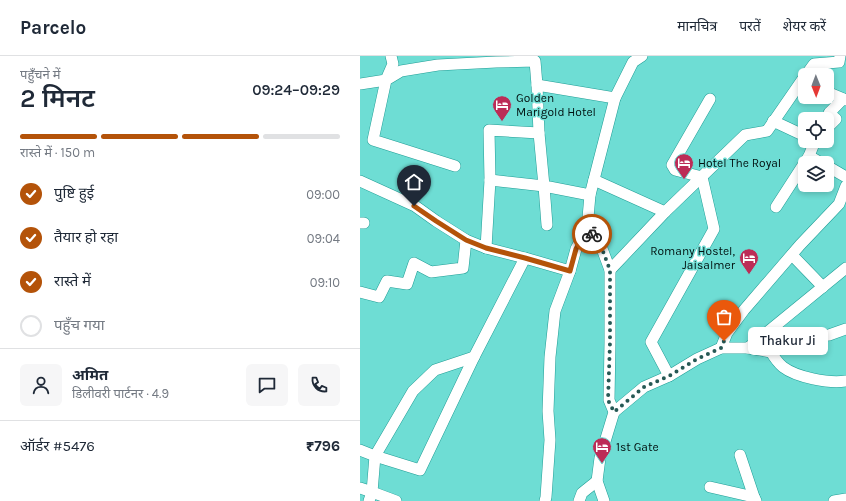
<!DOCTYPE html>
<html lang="hi">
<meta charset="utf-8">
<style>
:root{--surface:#fff;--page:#f6f6f7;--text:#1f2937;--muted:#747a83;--line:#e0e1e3;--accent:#b45309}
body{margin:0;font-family:Karla,"Noto Sans Devanagari",sans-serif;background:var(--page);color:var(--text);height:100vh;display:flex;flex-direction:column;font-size:15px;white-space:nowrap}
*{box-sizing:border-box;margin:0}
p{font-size:13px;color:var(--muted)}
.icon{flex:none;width:22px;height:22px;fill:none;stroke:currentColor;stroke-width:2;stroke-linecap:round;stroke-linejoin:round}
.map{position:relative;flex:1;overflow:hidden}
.details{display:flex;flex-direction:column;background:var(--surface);width:360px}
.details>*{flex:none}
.needle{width:26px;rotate:179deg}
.tools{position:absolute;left:438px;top:12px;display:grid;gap:8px}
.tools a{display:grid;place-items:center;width:36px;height:36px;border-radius:6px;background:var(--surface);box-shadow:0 2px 6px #0003;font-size:20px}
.pin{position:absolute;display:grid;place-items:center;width:34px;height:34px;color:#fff;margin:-41px -17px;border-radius:50% 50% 50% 0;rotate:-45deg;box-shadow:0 0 4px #0007}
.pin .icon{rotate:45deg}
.courier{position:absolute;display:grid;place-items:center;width:40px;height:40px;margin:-20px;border:3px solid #b45309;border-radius:50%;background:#fff;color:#222;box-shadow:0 1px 5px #0007}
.bubble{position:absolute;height:28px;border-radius:6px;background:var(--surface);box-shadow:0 2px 6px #0003;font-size:13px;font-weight:600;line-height:28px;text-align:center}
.head em{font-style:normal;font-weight:600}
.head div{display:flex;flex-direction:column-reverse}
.head{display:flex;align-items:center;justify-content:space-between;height:68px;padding:0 20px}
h1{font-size:26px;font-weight:600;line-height:30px}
.bar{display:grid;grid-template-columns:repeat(4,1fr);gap:6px 4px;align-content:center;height:48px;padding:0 20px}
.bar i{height:5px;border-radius:3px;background:var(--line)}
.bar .selected{background:var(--accent)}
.bar p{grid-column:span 4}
.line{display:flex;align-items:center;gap:10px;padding:0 20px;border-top:1px solid var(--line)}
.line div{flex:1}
.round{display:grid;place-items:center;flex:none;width:42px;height:42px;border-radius:6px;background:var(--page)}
ol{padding:0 20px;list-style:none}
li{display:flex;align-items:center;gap:12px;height:44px}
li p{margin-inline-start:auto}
li .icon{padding:4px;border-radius:50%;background:var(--accent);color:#fff;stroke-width:4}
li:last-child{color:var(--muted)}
li i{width:22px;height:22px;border:2px solid var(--line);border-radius:50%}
header{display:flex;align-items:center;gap:24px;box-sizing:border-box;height:56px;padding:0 20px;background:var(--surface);border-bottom:1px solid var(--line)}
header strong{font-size:19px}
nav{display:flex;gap:22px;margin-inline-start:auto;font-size:14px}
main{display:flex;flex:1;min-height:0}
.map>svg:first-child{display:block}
</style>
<header>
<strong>Parcelo</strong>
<nav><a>मानचित्र</a><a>परतें</a><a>शेयर करें</a></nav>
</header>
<main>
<section class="details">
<div class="head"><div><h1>2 मिनट</h1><p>पहुँचने में</p></div><em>09:24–09:29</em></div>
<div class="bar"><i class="selected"></i><i class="selected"></i><i class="selected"></i><i></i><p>रास्ते में · 150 m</p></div>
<ol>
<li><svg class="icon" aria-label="check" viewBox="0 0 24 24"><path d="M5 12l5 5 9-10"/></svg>पुष्टि हुई<p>09:00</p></li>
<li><svg class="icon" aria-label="check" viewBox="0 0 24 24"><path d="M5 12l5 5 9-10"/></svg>तैयार हो रहा<p>09:04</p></li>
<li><svg class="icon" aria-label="check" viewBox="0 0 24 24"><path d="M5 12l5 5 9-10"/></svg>रास्ते में<p>09:10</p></li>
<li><i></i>पहुँच गया</li>
</ol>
<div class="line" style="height:72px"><a class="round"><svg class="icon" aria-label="person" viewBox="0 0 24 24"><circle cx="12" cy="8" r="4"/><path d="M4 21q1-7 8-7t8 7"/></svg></a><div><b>अमित</b><p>डिलीवरी पार्टनर · 4.9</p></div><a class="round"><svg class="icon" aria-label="chat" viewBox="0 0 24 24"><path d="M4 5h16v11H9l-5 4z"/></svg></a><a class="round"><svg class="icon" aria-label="phone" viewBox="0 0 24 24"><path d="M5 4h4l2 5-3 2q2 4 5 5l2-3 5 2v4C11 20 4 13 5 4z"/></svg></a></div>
<div class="line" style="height:52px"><div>ऑर्डर #5476</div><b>₹796</b></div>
</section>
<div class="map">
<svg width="486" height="445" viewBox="0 0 486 445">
<rect width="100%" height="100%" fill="#6eddd4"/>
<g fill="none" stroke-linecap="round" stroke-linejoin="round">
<g stroke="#209e96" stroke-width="12">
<g id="minor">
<path d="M446 19 454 8 479 6 480 0"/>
<path d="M0 28 26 24 33 8 31 0"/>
<path d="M467 36 486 44"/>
<path d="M413 65 445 80"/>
<path d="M467 72 476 63 469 57 483 43"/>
<path d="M449 100 461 107"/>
<path d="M95 110 13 84 26 24 41 15 78 9 136 6 175 5 177 29"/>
<path d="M467 110 486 121"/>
<path d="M130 124 184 130 187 169"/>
<path d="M234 124 305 156"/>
<path d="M0 125 55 150 76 165 106 184 126 192 165 202"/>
<path d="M230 139 184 130 179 77 177 29 255 42"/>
<path d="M416 151 449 100 455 85"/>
<path d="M0 167H4"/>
<path d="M126 192 130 124 129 74 179 77"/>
<path d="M432 199 463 231"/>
<path d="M250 214 305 156 385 79 407 75 445 20"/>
<path d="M0 236 19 241 27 225 47 228 54 207 71 216 103 212 106 184"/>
<path d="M361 292 367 277 384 254 440 189 479 148 486 130"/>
<path d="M388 292 486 212"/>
<path d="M411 296 421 284 469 279 486 273"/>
<path d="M309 320 291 286 354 173 342 121 315 114 312 109 350 43"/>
<path d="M254 356 284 331 309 320 337 303 361 292H388L411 296C414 301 418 307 423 311 436 321 469 328 486 325"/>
<path d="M0 394 15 400 60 414 114 301"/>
<path d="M380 399 394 441"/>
<path d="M350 431 394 441 396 445"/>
<path d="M0 432 12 436 36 445"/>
<path d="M9 445 12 436 15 400 53 335 75 314 114 301 165 202 210 215"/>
<path d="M185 445 186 441 190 384 188 355 190 301 195 255 210 215 216 193 227 173"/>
<path d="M219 445 222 437 237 425"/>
<path d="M244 445 237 425 240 402 254 356 249 344 250 286V214L241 190 227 173 230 139 255 42 273 6 282 0"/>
<path d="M474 445 486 443"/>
</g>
</g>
<use href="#minor" stroke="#fff" stroke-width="11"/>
</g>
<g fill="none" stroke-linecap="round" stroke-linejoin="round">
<path stroke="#265854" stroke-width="4" stroke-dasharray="0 7.2" d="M232 178 241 190 250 214V286L248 344 254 356 284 331 309 320 337 303 361 292 364 285"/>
<path stroke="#b45309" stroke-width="5" d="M54 150 76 165 106 184 126 192 165 202 210 215 216 193 227 173 232 178"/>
</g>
<defs>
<g id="hotel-pin" transform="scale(1)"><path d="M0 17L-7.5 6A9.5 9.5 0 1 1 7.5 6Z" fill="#bc2c57" stroke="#6eddd4"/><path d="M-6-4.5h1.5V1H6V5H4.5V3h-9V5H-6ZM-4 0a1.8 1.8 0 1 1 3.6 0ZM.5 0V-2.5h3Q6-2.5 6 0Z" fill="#fff"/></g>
</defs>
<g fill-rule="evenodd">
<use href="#hotel-pin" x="142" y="49"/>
<use href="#hotel-pin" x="324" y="107"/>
<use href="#hotel-pin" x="389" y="202"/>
<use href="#hotel-pin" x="242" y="391"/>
</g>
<g text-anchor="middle" stroke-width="3" stroke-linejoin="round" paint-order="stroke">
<g font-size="12" fill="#00100f" stroke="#6eddd4" text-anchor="start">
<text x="156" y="46">Golden<tspan x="156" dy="14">Marigold Hotel</tspan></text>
<text x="338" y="111">Hotel The Royal</text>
<text x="375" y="199" text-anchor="end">Romany Hostel,<tspan x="375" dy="14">Jaisalmer</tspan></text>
<text x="256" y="395">1st Gate</text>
</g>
</g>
</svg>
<div class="tools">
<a><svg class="needle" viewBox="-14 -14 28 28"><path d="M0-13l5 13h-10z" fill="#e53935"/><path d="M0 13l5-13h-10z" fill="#747a83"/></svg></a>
<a><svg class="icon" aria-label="locate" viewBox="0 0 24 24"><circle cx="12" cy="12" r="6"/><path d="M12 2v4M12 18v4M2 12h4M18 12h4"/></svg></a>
<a><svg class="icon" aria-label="layers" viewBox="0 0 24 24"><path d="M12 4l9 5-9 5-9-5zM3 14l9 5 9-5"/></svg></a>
</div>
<div class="pin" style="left:364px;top:285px;background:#ea580c"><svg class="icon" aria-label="bag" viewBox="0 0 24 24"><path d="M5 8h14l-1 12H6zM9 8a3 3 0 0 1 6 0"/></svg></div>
<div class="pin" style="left:54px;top:150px;background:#1f2937"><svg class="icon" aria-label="home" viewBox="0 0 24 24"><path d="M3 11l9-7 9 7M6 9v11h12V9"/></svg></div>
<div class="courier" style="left:232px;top:178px"><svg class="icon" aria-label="bike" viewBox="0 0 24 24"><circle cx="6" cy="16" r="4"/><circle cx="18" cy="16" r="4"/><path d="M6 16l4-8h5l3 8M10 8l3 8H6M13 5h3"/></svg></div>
<div class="bubble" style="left:388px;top:271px;width:80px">Thakur Ji</div>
</div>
</main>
